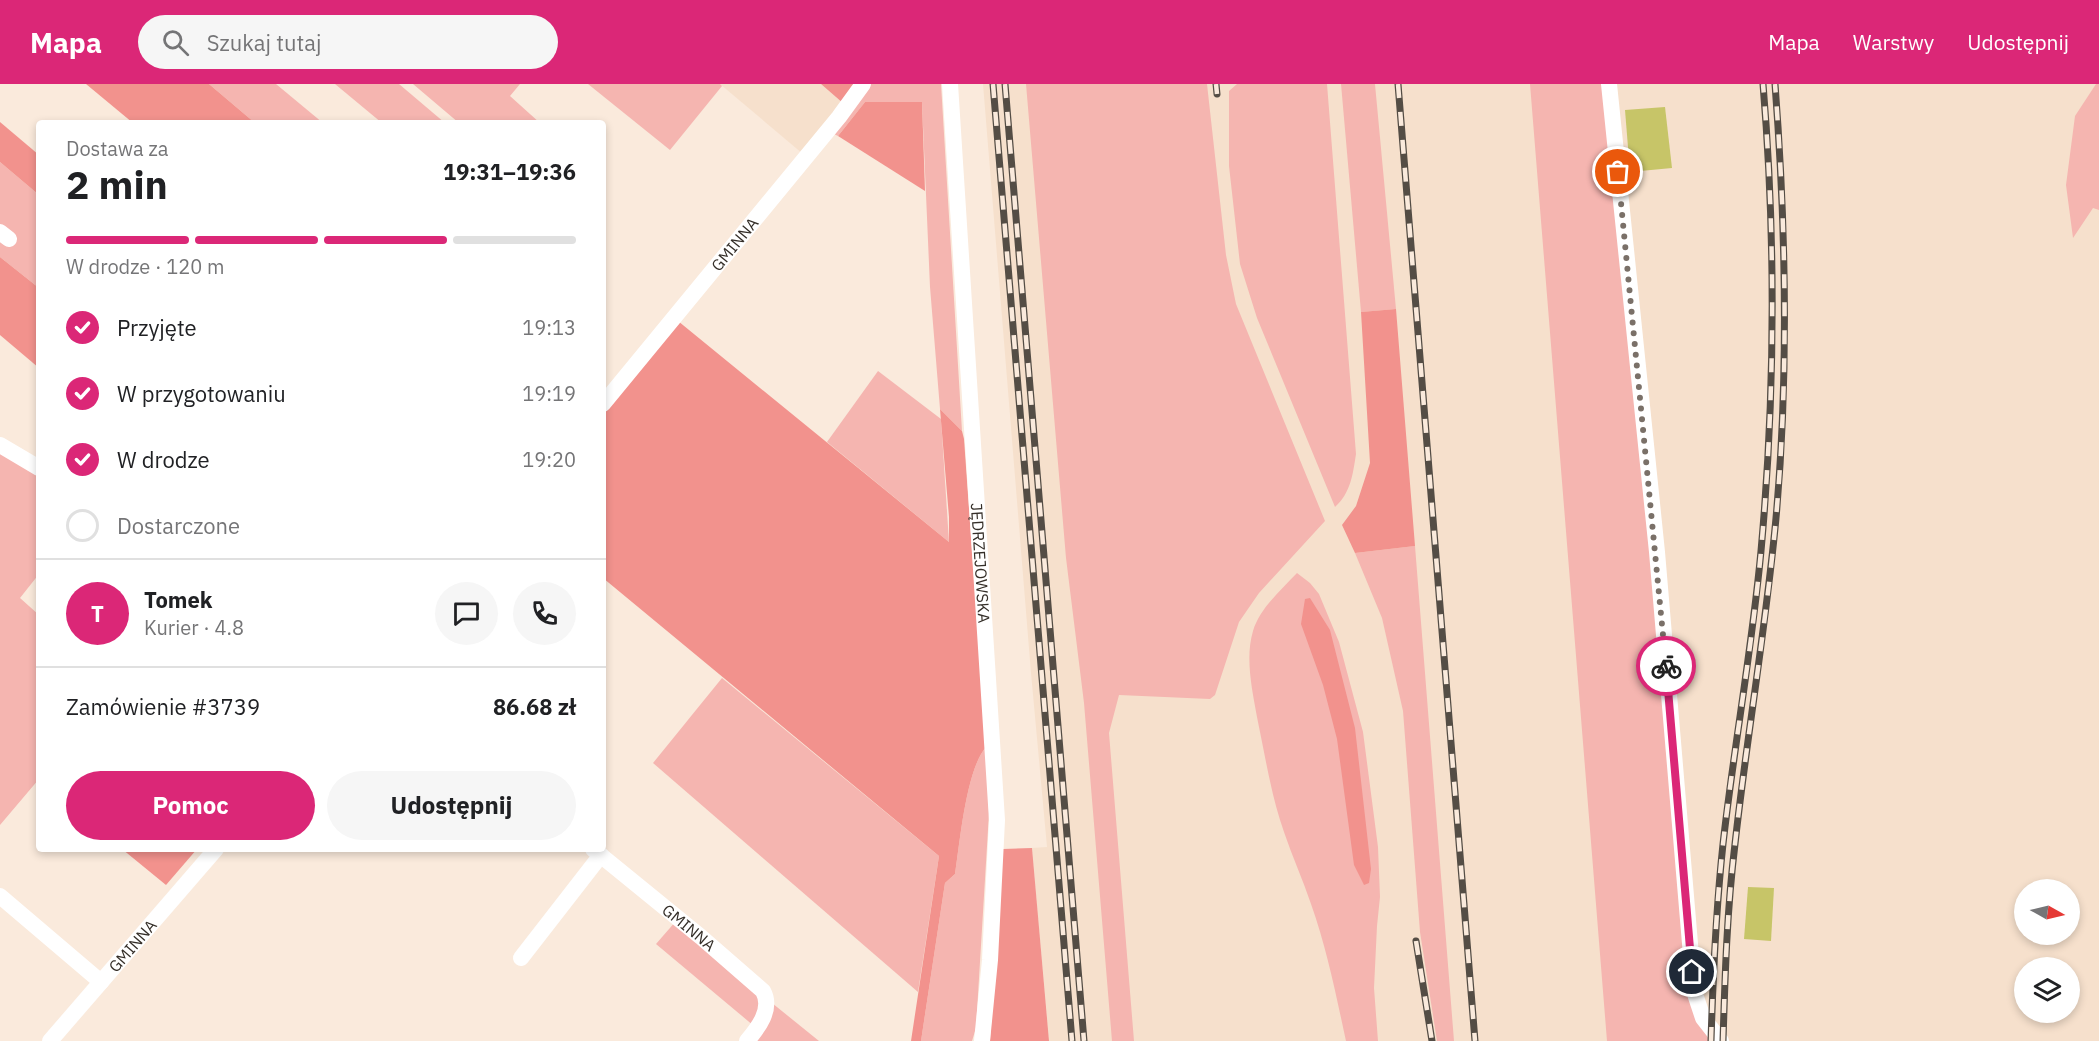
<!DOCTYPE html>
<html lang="pl">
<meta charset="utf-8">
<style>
:root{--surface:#fff;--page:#f6f6f6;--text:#202124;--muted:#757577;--line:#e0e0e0;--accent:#db2777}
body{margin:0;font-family:"IBM Plex Sans",sans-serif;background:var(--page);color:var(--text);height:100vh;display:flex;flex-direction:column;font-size:22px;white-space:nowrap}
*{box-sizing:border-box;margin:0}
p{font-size:20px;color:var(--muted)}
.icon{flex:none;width:33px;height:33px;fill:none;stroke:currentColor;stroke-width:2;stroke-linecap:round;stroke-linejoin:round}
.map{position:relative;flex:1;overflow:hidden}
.side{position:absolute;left:36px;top:36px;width:570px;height:732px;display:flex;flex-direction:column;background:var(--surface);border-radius:6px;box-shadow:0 3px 9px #0003}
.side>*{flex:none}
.needle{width:39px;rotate:98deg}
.controls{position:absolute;left:2014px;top:795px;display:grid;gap:12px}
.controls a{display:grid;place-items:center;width:66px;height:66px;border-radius:50%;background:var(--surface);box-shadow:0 3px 9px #0003;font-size:30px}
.pin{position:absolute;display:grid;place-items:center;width:51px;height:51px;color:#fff;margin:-26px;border:3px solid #fff;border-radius:50%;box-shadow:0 2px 6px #0007}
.courier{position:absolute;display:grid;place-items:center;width:60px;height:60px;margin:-30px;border:4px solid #db2777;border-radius:50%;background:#fff;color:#222;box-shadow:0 2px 8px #0007}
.headline em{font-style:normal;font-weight:700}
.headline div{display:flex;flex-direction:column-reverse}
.headline{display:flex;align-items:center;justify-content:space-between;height:102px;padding:0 30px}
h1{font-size:39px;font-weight:700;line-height:45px}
.bar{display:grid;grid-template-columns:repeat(4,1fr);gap:9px 6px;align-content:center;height:72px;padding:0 30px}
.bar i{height:8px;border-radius:4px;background:var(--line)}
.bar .active{background:var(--accent)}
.bar p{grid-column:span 4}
.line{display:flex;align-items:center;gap:15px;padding:0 30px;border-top:2px solid var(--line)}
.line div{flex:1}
.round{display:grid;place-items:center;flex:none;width:63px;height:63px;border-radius:32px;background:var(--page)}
ol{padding:0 30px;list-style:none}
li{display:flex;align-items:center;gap:18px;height:66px}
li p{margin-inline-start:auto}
li .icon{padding:6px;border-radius:50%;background:var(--accent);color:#fff;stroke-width:4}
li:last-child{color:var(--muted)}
li i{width:33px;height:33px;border:3px solid var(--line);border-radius:50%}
.cta{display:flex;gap:12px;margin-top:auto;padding:12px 30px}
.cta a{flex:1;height:69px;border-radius:36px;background:var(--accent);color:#fff;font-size:24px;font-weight:700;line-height:69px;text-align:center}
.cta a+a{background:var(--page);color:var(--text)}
header{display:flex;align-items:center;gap:36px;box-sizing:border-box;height:84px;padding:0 30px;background:var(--accent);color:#fff}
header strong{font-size:28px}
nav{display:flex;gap:33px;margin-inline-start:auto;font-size:21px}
.search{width:420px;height:54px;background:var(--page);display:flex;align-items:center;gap:15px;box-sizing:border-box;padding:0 21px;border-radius:33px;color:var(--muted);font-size:22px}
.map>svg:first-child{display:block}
</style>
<header>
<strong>Mapa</strong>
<div class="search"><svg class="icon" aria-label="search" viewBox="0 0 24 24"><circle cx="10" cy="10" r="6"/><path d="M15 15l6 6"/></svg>Szukaj tutaj</div>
<nav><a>Mapa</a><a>Warstwy</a><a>Udostępnij</a></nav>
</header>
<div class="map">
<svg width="2099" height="957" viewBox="0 0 2099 957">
<rect width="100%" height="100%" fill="#faeadc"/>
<g fill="#f6e0cc" fill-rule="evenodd">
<path d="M720 0H821L844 20 803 70Z"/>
<path d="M983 0H2099V957H1049L1032 764 1047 763 1031 589ZM2025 806H2070V850H2025ZM2025 884H2070V928H2025Z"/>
</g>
<g fill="#f5b5b0">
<path d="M209 0H276L323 39H255Z"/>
<path d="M335 0H399L445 39H382Z"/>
<path d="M413 0H520L510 12 540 39H459Z"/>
<path d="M588 0H720L722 2 670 66Z"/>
<path d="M869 0H941L962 347 940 325 930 203 922 18H865L838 52 832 49Z"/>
<path d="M1026 0H1207L1226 171 1236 220 1325 437 1259 509 1239 538 1215 611 1210 615 1119 611 1109 649 1134 957H1112L1084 619 1066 474Z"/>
<path d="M1237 0H1327L1356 370C1353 389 1351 409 1335 423L1257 234 1240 180 1229 82V7Z"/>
<path d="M1341 0H1375L1396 225 1361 228Z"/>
<path d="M1530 0H1604L1661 556 1708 957H1607Z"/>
<path d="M2096 0H2099V126L2093 124 2073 154 2066 101 2075 32Z"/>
<path d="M0 78 39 111V204L0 173Z"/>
<path d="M878 287 941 335 949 458 827 358Z"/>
<path d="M0 367 39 389V490L20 514 39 531V695L0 741Z"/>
<path d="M1415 462 1454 957H1437L1420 848 1403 627 1382 534 1355 469Z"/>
<path d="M1297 489 1310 499 1319 510 1339 558 1363 648 1378 763 1380 813 1377 842 1374 904 1378 957H1346C1336 911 1327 865 1311 820 1303 796 1292 772 1284 748 1271 711 1265 671 1257 633 1252 605 1245 574 1253 547 1260 524 1281 506 1297 489Z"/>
<path d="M722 594 939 772 918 908 653 679Z"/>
<path d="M986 663 989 729 976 944 972 957H921L945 799 955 790C960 758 966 686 986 663Z"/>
<path d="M676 837 755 906 761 920 754 942 656 860Z"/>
<path d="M772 919 819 957H755Z"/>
</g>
<g fill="#f2928d">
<path d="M86 0H209L255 39H133Z"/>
<path d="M821 0H858L844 20Z"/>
<path d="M865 18H922L925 107 838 52Z"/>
<path d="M0 38 39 71V111L0 78Z"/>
<path d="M0 173 39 204V284L0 251Z"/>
<path d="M1396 225 1415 462 1355 469 1342 441 1356 422 1370 379 1361 228Z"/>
<path d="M678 237 949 458V433L940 325 962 347 964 355 986 663C966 686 960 758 955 790L945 799 921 957H911L939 772 603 494V326Z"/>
<path d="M1310 514 1330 546 1355 644 1371 785 1369 799 1364 801 1354 781 1337 655 1323 601 1301 540 1305 515Z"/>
<path d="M1032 764 1049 957H990L1003 765Z"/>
<path d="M122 765H197L166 801Z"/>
</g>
<g fill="#c7c568">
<path d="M1665 23 1672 84 1630 88 1625 26Z"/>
<path d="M1748 803 1774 804 1771 857 1744 855Z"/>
</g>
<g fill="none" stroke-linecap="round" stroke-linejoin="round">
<g stroke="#fff" stroke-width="16">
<path id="s1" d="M950 0 997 736 990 876 982 957"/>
<path d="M1609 0 1657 468 1694 907 1703 934 1721 957"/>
<path d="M0 148 9 155"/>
<path id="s2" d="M603 320 839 33 863 0"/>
<path d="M0 361 39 384"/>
<path id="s3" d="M593 765 701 853 763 907C773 925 758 944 747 957"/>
<path d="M0 812 101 898"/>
<path d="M521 874 601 771"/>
<path id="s4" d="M50 957 216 765"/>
</g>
<g stroke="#544d45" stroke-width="7">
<g id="rail">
<path d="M993 0 1072 957"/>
<path d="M1005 0 1084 957"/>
<path d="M1216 0 1217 10"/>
<path d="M1398 0 1475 957"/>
<path d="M1416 857 1432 957"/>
<path d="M1711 957C1713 891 1716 825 1723 760 1734 662 1752 565 1761 467 1775 312 1776 156 1763 0"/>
<path d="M1723 957C1725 891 1727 825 1735 760 1747 651 1766 543 1776 434 1789 289 1786 144 1775 0"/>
</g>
</g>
<use href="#rail" stroke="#faeadc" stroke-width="4.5" stroke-dasharray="14" stroke-linecap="butt"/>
</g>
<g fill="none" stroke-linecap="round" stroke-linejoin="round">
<path stroke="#7a7068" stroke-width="6" stroke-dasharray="0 10.8" d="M1618 88 1666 582"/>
<path stroke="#db2777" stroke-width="8" d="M1666 582 1692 888"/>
</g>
<g text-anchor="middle" stroke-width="4.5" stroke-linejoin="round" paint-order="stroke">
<g font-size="16" fill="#352f29" stroke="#faeadc">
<text dy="6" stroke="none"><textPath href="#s2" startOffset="207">GMINNA</textPath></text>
<text dy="6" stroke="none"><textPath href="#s1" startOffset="480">JĘDRZEJOWSKA</textPath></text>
<text dy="6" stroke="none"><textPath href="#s3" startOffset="124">GMINNA</textPath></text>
<text dy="6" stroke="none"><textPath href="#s4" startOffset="126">GMINNA</textPath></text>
</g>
</g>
</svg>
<div class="controls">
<a><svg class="needle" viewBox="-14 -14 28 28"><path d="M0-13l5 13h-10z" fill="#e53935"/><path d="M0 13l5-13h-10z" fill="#757577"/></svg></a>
<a><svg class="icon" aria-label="layers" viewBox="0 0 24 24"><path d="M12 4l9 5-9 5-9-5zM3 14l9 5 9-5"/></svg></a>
</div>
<div class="pin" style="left:1618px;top:88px;background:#ea580c"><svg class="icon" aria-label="bag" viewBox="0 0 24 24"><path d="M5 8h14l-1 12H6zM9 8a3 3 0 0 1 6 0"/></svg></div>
<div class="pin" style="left:1692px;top:888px;background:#1f2937"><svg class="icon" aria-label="home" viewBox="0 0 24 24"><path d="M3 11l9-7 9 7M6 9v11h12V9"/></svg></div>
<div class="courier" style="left:1666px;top:582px"><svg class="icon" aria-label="bike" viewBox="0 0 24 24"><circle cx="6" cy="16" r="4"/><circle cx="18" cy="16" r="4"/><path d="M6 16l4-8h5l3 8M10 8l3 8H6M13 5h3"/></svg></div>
<section class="side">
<div class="headline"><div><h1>2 min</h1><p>Dostawa za</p></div><em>19:31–19:36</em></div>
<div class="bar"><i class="active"></i><i class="active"></i><i class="active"></i><i></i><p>W drodze · 120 m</p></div>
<ol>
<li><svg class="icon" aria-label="check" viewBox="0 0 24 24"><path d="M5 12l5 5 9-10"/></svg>Przyjęte<p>19:13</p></li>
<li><svg class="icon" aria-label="check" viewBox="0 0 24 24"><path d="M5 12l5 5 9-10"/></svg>W przygotowaniu<p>19:19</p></li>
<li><svg class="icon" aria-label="check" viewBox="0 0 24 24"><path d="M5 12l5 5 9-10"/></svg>W drodze<p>19:20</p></li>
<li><i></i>Dostarczone</li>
</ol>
<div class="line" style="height:108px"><b class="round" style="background:var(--accent);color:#fff">T</b><div><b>Tomek</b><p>Kurier · 4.8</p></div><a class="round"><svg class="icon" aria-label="chat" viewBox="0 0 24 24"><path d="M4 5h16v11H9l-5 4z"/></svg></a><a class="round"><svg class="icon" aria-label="phone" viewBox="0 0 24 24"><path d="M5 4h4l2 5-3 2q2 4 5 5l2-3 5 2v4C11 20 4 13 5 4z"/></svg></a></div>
<div class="line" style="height:78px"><div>Zamówienie #3739</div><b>86.68 zł</b></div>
<div class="cta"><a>Pomoc</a><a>Udostępnij</a></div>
</section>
</div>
